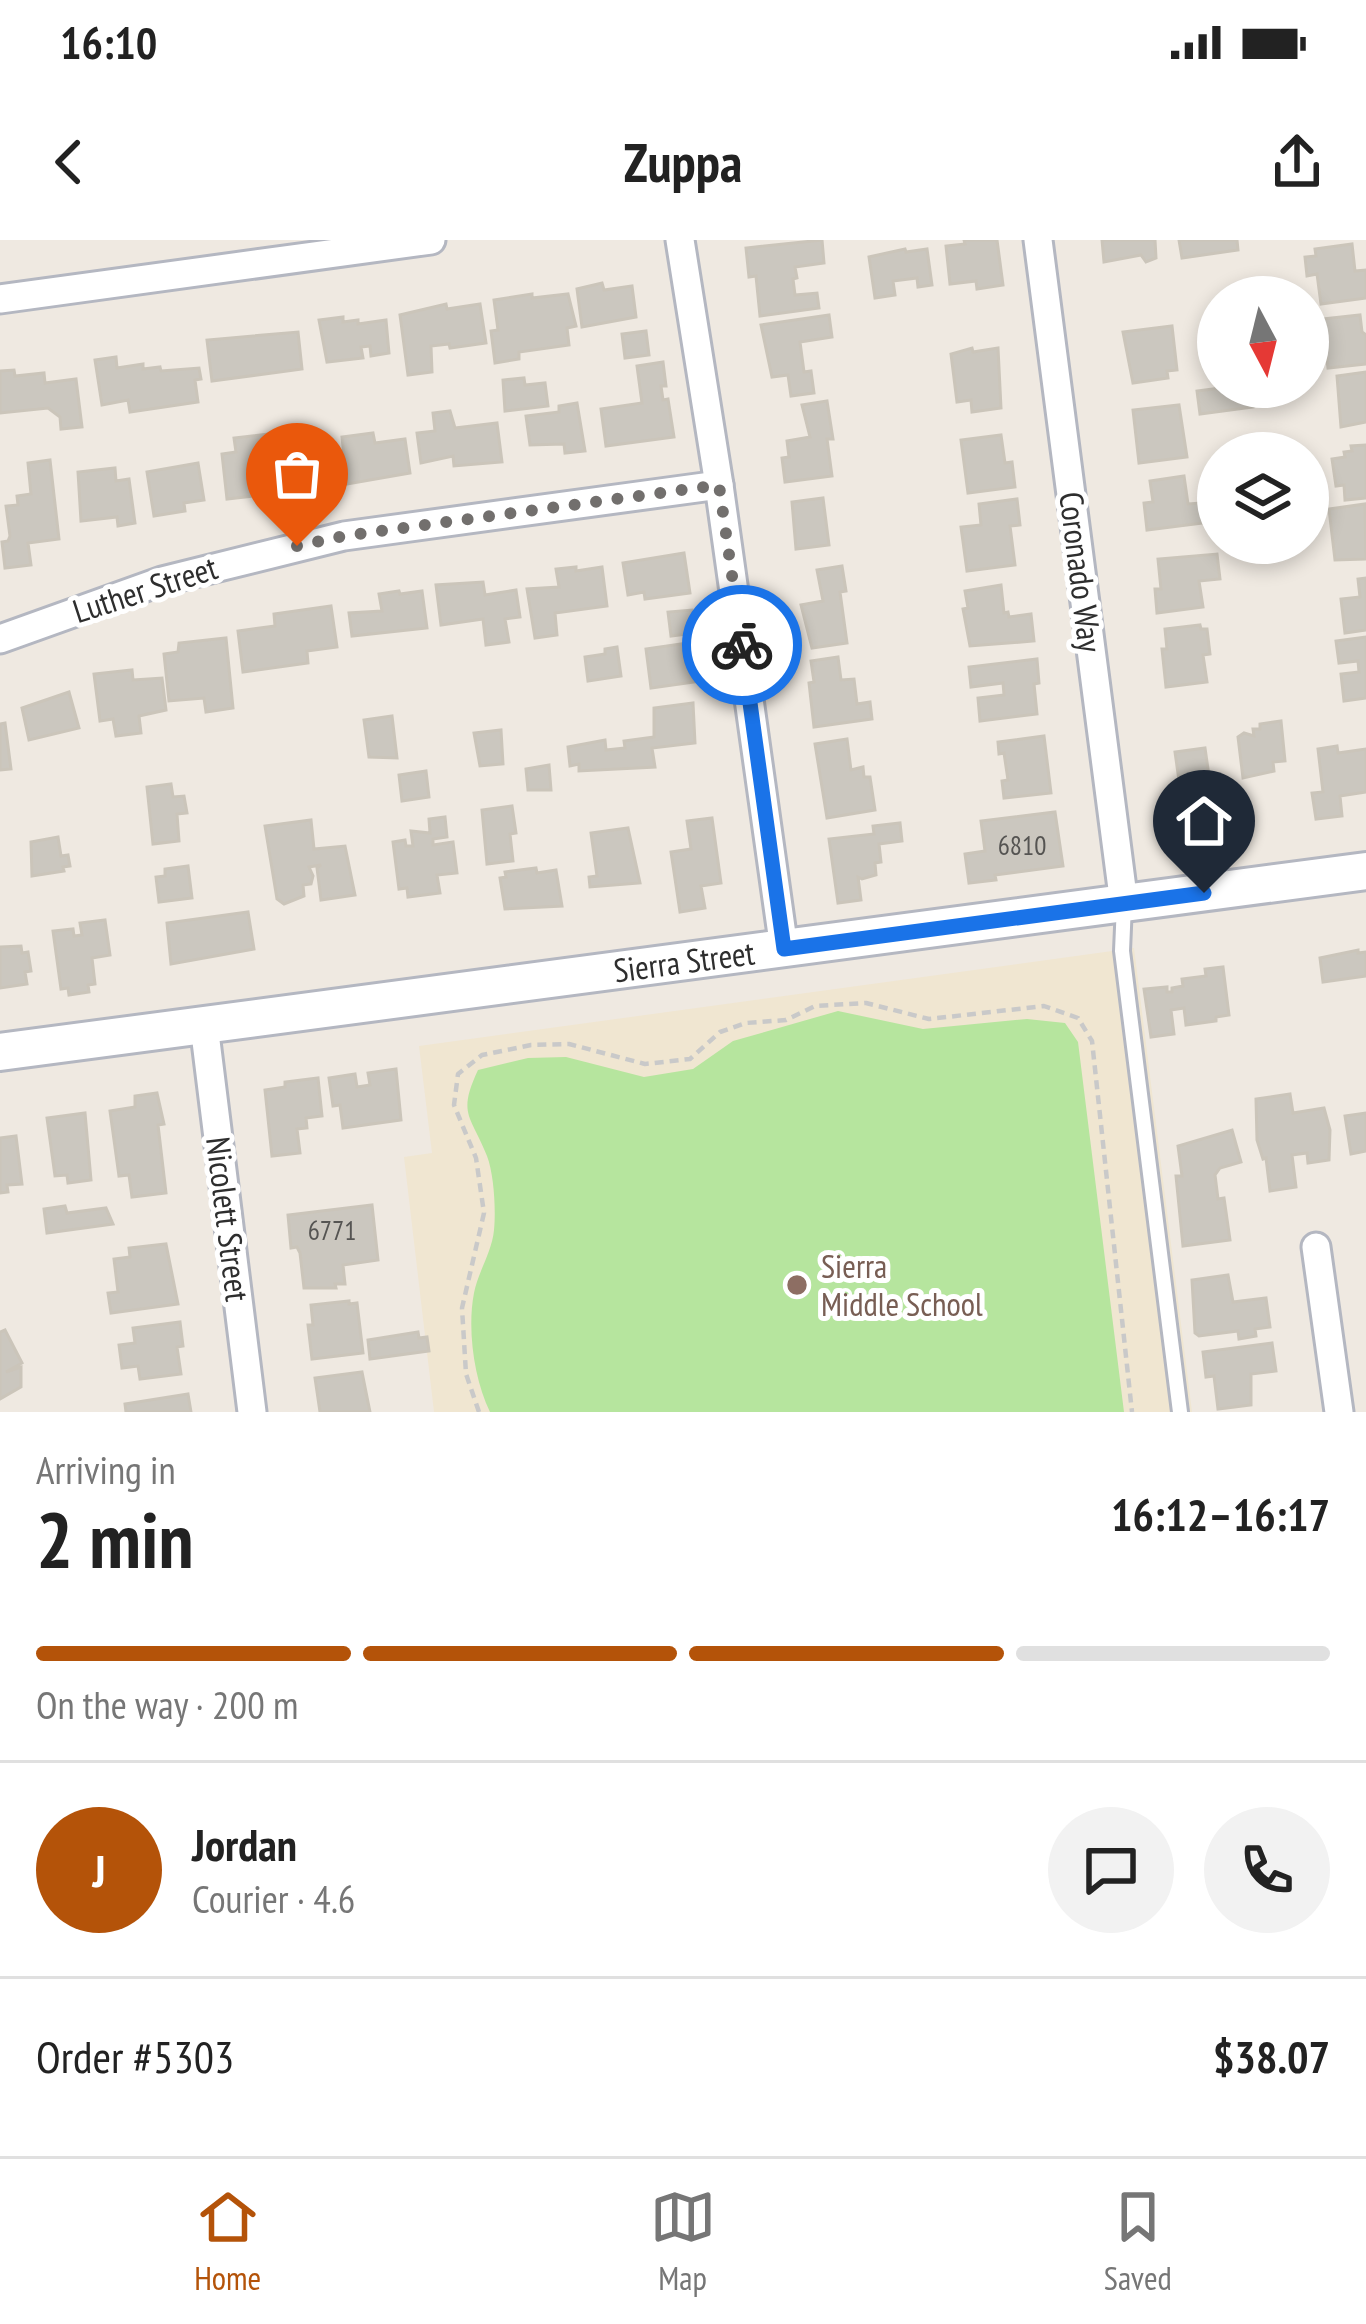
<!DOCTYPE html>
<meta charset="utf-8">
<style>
:root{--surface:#fff;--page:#f2f2f2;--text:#222;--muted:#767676;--line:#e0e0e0;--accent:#b45309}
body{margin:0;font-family:"PT Sans Narrow",sans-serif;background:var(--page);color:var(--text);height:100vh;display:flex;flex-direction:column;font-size:45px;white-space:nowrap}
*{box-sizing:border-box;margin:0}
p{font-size:39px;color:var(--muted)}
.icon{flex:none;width:66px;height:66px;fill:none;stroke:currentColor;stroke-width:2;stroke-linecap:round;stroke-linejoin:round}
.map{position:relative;height:1172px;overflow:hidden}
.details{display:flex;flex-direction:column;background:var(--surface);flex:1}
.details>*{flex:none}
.needle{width:78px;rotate:173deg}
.fabs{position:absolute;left:1197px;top:36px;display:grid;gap:24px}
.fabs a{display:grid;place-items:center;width:132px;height:132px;border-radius:50%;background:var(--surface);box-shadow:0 6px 18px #0003;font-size:60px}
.pin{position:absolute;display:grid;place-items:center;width:102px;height:102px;color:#fff;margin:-123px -51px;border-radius:50% 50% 50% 0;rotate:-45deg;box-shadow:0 0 12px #0007}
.pin .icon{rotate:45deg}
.courier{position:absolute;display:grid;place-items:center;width:120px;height:120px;margin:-60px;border:9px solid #1a73e8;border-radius:50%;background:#fff;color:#222;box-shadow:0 3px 15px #0007}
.head em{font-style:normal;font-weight:700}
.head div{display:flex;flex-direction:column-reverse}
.head{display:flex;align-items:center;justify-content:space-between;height:204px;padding:0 36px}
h1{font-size:78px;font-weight:700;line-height:90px}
.bar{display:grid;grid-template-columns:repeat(4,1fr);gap:18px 12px;align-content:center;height:144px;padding:0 36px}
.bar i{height:15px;border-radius:9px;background:var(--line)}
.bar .selected{background:var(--accent)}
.bar p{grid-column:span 4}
.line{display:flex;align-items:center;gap:30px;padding:0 36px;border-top:3px solid var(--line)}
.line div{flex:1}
.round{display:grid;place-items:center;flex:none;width:126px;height:126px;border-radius:63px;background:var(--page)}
.status{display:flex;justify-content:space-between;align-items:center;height:84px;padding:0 60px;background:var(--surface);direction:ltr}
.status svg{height:33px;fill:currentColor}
header{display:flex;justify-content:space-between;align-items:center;height:156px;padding:0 36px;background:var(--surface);font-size:54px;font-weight:700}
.tab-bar{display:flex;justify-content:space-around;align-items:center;height:168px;border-top:3px solid var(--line);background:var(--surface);font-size:33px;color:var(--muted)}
.tab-bar a{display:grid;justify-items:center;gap:6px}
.tab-bar .selected{color:var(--accent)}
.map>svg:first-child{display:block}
</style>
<div class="status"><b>16:10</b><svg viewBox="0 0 49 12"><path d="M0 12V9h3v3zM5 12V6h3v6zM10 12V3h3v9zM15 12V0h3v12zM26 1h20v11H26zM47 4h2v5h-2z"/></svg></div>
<header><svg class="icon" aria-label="back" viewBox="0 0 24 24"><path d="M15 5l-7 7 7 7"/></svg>Zuppa<svg class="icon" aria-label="share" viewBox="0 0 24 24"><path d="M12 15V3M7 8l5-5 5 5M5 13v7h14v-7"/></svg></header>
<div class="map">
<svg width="1366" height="1172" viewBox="0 0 1366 1172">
<rect width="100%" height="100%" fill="#efe9e1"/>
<path fill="#f0e6d1" d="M1134 708 1192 1172H434L404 917 432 913 419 806Z"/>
<path fill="#b6e59e" d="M838 771 923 789 1027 779 1065 783 1078 802 1124 1172H490C474 1139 467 1089 474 1053 478 1032 492 1012 494 990 496 970 494 934 487 916 471 875 457 875 478 830L528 818 566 817 644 837 693 829 733 801Z"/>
<g fill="#cbc7bf" stroke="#cbc5ba" stroke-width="3">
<path d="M822 0 824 23 795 27 797 38 793 39 795 55 817 53 819 68 760 76 756 36 749 37 746 8Z"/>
<path d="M964 0H997L1003 45 977 49 976 41 950 44 946 6 965 4Z"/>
<path d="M1102 0H1155L1156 18 1146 22 1141 15 1104 22Z"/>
<path d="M1179 0H1237L1238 10 1182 18Z"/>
<path d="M1352 4 1355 31 1366 30V58L1321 64 1317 34 1307 36 1305 17 1316 16 1315 9Z"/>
<path d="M905 9 906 12 927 9 932 45 918 47 917 38 893 41 895 55 875 58 869 17Z"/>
<path d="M602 43 604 50 632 46 636 77 582 87 577 49Z"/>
<path d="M532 54V58L568 54 576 86 567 88 569 105 519 112V119L495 123 491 91 498 90 494 60Z"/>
<path d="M446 64 447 69 480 64 486 103 450 108 449 104 431 106 432 132 408 135 400 75Z"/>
<path d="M829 75 832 97 800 102 804 132 811 131 814 153 791 156 788 135 772 137 761 85Z"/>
<path d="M1360 75 1362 92 1366 95V124L1328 128 1322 79Z"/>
<path d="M343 77V82L358 80V84L386 80 389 113 371 116 370 106 361 107 363 118 327 122 319 80Z"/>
<path d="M1172 86 1177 130 1167 131 1168 138 1133 143 1123 92Z"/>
<path d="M646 91 649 115 625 118 622 94Z"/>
<path d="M298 92 302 129 212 141 207 100Z"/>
<path d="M972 108 973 112 998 108 1001 168 972 172 971 160 957 162 951 114Z"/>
<path d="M116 117 117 128 143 124V129L160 127 161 131 199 128 201 139 195 140 198 162 130 172 128 160 102 165 95 120Z"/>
<path d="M663 122 666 146H661L663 160 668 159 674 197 606 206 601 169 642 163 637 126Z"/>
<path d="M14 130 15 136 44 133 45 143 76 139 82 187 61 189 60 177 48 168 0 173V131Z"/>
<path d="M1366 132V182L1341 187 1337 136Z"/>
<path d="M524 138 525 145 545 143 548 166 505 171 503 140Z"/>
<path d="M1228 147H1250L1253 167 1200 174 1197 151Z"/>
<path d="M827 161 833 199H827L832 236 785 242 782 218 789 217 787 201 810 197 802 165Z"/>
<path d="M577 163 585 211 565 213 564 204 530 205 526 176 559 172V166Z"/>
<path d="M1179 165 1187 217 1139 223 1133 170Z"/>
<path d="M450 171 455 188 497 183 502 222 454 226 453 216 421 223 417 193 435 191 433 173Z"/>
<path d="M294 191 295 203 321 200 325 235 298 238 297 230 280 232 282 245 263 247 264 255 227 259 222 214 236 212 234 198Z"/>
<path d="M373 193 375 203 405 199 410 233 347 244 342 197Z"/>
<path d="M1001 195 1005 223 1012 222 1015 247 968 253 961 200Z"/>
<path d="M1366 205V258L1345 260 1344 245 1336 246 1332 219 1345 217 1344 212 1352 211 1351 206Z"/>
<path d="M50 220 59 299 28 303 31 325 5 328 2 302 8 301 10 296 6 266 18 265 17 256 31 254 28 223Z"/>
<path d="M198 223 204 260 184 263 185 271 154 276 147 232Z"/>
<path d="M115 228 116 241 129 239 135 283 118 286 117 277 81 281 78 232Z"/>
<path d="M1184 236 1188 264 1200 263 1203 283 1147 290 1144 263 1153 262 1150 241Z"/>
<path d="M823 258 829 305 796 309 792 262Z"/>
<path d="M1017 259 1020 285 1010 286 1015 325 967 331 961 287 981 285 979 264Z"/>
<path d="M1365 264 1366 319 1335 320 1329 269Z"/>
<path d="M684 313 690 353 645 359 644 352 628 355 623 323Z"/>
<path d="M1217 314 1220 339 1199 341 1203 367 1157 373 1155 349H1161L1158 319Z"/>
<path d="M842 326 846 351 840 352 847 403 812 408 801 365 823 361 817 330Z"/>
<path d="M576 327V331L602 327 607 366 555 373 557 395 535 398 527 349 559 347 556 329Z"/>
<path d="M1366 338V390L1345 393 1341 359 1360 357 1358 339Z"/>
<path d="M483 342 485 355 516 350 520 377 505 379 509 402 486 405 483 379 441 385 436 345Z"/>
<path d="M1001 345 1004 373 1008 372 1009 377 1031 374 1034 401 970 406 963 369 968 368 965 351Z"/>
<path d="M399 351 400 354 422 351 427 388 352 396 349 373 382 371 379 354Z"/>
<path d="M331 366 337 407 307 411 308 423 243 432 238 391 275 386 274 374Z"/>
<path d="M692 370 695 393 671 396 668 372Z"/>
<path d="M1200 385 1201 389H1207L1210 414 1203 415 1207 442 1166 447 1162 409H1167L1165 389Z"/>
<path d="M1366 397V458L1344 461 1341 434 1359 432 1358 421 1339 423 1336 401Z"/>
<path d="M226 398 233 468 206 472 204 458 169 461 164 414 178 412 179 403Z"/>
<path d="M688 403 694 442 651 448 646 409Z"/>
<path d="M617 407 621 436 588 441 585 417 605 414V409Z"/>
<path d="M838 417 841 440 854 439 857 464 870 462 872 479 814 487 809 443 814 442 811 421Z"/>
<path d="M1037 419 1039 443 1034 444 1037 474 980 481 978 458 1004 455 1003 443 971 447 969 427Z"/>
<path d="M132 430 133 440 162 438 166 470 139 476 141 493 116 496 113 479 100 481 94 434Z"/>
<path d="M69 452 79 488 29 500 22 468Z"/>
<path d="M693 463 695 503 652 508 655 527 579 531V524L570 526 568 507 605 500 606 510 625 508 624 501 654 497V468Z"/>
<path d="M392 476 397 518 369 517 364 480Z"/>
<path d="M1281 481 1285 521 1273 522 1274 531 1243 538 1238 497 1244 493 1254 496 1253 489H1260V484Z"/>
<path d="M5 483 11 529 0 530V484Z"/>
<path d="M501 490 503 524 480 526 474 493Z"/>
<path d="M1044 496 1051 553 1004 558 1002 541 1008 540 1004 513 999 514 998 502Z"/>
<path d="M847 499 851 530 863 527 864 537H870L875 570 827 578 815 504Z"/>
<path d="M1337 506 1338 513 1366 509V552L1340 556 1342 576 1316 579 1312 553 1323 552 1318 509Z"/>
<path d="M1205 508 1210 543 1217 542 1224 592 1179 598 1174 563 1182 562 1175 512Z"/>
<path d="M549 525 551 550H528L526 529Z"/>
<path d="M426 531 429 557 402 561 399 535Z"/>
<path d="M171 544 173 557 184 556 187 573 177 574 179 601 153 604 147 547Z"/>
<path d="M512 566 516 593 510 594 513 621 487 624 482 570Z"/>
<path d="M1055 572 1063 626 995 635 996 640 969 643 965 614 985 611 981 581Z"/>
<path d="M445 577 447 597 433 599V605L453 602 457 633 437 635 440 653 408 657 407 648 399 649 393 602 405 600 406 606H413L411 591 430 593 429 579Z"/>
<path d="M712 578 721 643 701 646 705 668 680 672 671 612 691 609 687 581Z"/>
<path d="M311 580 314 609 345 606 355 655 321 660 317 628 321 625 309 627 313 636 311 644 303 645 304 656 284 664 277 659 265 586Z"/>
<path d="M900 583 902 601 879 604 881 622 875 623 876 635 862 639 858 637 861 660 838 663 829 599 874 594 873 586Z"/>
<path d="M628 588 640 643 590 647 589 637 597 636 591 593Z"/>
<path d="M58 597 61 616 68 615 70 626 63 627 64 631 32 636 31 602Z"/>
<path d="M188 626 192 658 159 662 156 637 165 636V629Z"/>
<path d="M536 628 537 633 556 630 562 666 505 669 500 638 506 637 505 632Z"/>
<path d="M248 672 254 709 171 724 167 683Z"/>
<path d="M105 680 110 715 92 718 95 744 88 745 89 752 69 755 68 748 61 749 53 691 73 689 74 696 82 695 80 683Z"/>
<path d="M21 706 22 713 28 712 31 731 25 732 27 744 0 748V707Z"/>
<path d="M1358 710V713L1366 712V736L1323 742 1320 718Z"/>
<path d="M1223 727 1229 775 1216 777V781L1186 785 1184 768 1171 770 1174 794 1151 797 1144 749 1167 747V752H1172V748L1183 746 1182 739 1206 736 1205 729Z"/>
<path d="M396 829 401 880 343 888 340 865 333 866 329 838 355 834 357 847 370 845 368 833Z"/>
<path d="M318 838 322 876 306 878 307 888 297 889 300 913 272 916 265 850 285 847V842Z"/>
<path d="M157 853 164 884 158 885 166 953 132 957 129 935 119 936 110 871 135 867V856Z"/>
<path d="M1290 854 1293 873 1324 868 1330 890 1329 920 1308 923 1307 913 1292 915 1296 947 1270 951 1266 918 1263 919 1257 900 1256 859Z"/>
<path d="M85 873 91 940 68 943 67 935 55 936 47 878Z"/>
<path d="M1366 873V911L1351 914 1345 876Z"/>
<path d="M1232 890 1241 922 1220 928 1215 935 1218 959 1224 958 1230 1000 1183 1006 1176 936H1182L1178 906Z"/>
<path d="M16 896 22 944 7 945 8 952 0 953V898Z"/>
<path d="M372 965 378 1020 343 1025 345 1044H335L336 1048H304L300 1013 297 1007 291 1008 288 975Z"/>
<path d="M65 966 67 973 106 968 113 984 47 993 44 969Z"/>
<path d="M166 1004 178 1064 111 1073 108 1053 118 1052 114 1019 130 1017 129 1008Z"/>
<path d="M1228 1035 1233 1062 1266 1058 1270 1087 1255 1089 1256 1096 1239 1099 1238 1091 1199 1096 1195 1093 1192 1040Z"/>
<path d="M349 1061V1064L357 1063 363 1113 312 1119 308 1085H313L311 1065Z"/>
<path d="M180 1082 183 1106 177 1107 181 1134 140 1139 138 1126 122 1128 119 1105 135 1103 133 1088Z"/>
<path d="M5 1090 22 1123 6 1132 21 1127V1147L0 1159V1092Z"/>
<path d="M418 1092 419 1098 427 1097 429 1111 370 1119 368 1100Z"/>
<path d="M1272 1103 1276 1131 1251 1134V1165L1218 1169 1214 1136 1206 1137 1203 1112Z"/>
<path d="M362 1132 370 1172H320L315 1138Z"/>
<path d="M188 1154 191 1172H126L125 1164Z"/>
</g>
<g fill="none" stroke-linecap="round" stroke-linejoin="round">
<g stroke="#b4b7c1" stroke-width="20">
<path id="lane" d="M1124 664 1122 711 1180 1172"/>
</g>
<g stroke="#b4b7c1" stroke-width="33">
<g id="street">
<path d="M680 0 719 245 784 709"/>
<path d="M1038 0 1124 664"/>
<path d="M0 59 431 0"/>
<path d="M0 399 162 341 344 296 719 245"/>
<path d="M204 785 252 1172"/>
<path d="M1316 1007 1339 1172"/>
</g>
</g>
<g stroke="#b4b7c1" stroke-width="42">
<g id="secondary">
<path id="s1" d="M0 812 1366 631"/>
</g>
</g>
<path stroke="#c9c9c9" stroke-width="4.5" stroke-dasharray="9 6" stroke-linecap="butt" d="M479 1172 466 1134 462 1068 484 973 476 918 454 865 458 834 482 815 531 805 569 804 645 824 690 819 720 792 746 783 786 780 815 766 866 763 929 779 1044 766 1078 778 1092 801 1132 1172"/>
<use href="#lane" stroke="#fff" stroke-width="14"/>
<use href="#street" stroke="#fff" stroke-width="27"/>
<use href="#secondary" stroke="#fff" stroke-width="36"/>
</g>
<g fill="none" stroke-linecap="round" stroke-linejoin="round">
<path stroke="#726f6d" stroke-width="12" stroke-dasharray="0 21.6" d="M297 306 344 296 719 245 742 405"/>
<path stroke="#1a73e8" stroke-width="15" d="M742 405 784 709 1204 653"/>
</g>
<circle fill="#8d6e63" stroke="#fff" stroke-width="4.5" cx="797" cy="1045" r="12"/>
<g text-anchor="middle" stroke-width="10" stroke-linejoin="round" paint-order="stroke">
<g font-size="27" fill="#555452">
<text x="1022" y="615">6810</text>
<text x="332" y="1000">6771</text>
</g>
<g font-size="33" fill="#2e2e2e" stroke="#fff">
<text transform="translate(1081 332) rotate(83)" y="12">Coronado Way</text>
<text transform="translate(145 349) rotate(-18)" y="12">Luther Street</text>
<text dy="12" stroke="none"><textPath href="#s1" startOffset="690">Sierra Street</textPath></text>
<text transform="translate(228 979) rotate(83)" y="12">Nicolett Street</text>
</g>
<g font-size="33" fill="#785e54" stroke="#fff" text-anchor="start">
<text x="821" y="1038">Sierra<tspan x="821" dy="38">Middle School</tspan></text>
</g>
</g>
</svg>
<div class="fabs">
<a><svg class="needle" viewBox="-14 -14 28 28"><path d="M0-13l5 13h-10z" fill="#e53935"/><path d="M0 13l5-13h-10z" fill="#767676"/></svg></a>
<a><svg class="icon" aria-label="layers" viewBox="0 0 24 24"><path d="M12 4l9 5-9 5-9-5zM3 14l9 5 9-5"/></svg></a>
</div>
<div class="pin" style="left:297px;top:306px;background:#ea580c"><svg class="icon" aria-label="bag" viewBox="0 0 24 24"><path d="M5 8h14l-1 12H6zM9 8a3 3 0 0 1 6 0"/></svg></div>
<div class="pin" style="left:1204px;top:653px;background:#1f2937"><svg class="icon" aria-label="home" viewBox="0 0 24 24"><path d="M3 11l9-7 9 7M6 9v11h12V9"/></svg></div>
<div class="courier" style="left:742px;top:405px"><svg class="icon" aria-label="bike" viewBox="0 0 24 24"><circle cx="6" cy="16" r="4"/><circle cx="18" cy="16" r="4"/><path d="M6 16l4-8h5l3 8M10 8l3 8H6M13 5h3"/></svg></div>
</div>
<section class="details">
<div class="head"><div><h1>2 min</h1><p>Arriving in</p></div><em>16:12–16:17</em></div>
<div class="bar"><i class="selected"></i><i class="selected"></i><i class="selected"></i><i></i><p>On the way · 200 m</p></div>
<div class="line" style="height:216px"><b class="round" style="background:var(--accent);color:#fff">J</b><div><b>Jordan</b><p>Courier · 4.6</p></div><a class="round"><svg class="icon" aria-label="chat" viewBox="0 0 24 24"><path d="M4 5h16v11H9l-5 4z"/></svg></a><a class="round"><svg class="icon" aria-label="phone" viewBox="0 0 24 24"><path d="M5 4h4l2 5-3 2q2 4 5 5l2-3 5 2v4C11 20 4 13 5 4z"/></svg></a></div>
<div class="line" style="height:156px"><div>Order #5303</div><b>$38.07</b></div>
</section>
<nav class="tab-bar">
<a class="selected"><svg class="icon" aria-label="home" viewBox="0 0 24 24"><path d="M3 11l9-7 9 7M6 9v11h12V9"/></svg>Home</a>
<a><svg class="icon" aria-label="map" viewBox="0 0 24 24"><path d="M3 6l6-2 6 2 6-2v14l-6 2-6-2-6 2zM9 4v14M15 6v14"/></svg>Map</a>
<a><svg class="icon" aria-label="saved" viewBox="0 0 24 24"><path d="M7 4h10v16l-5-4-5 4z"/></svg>Saved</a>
</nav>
